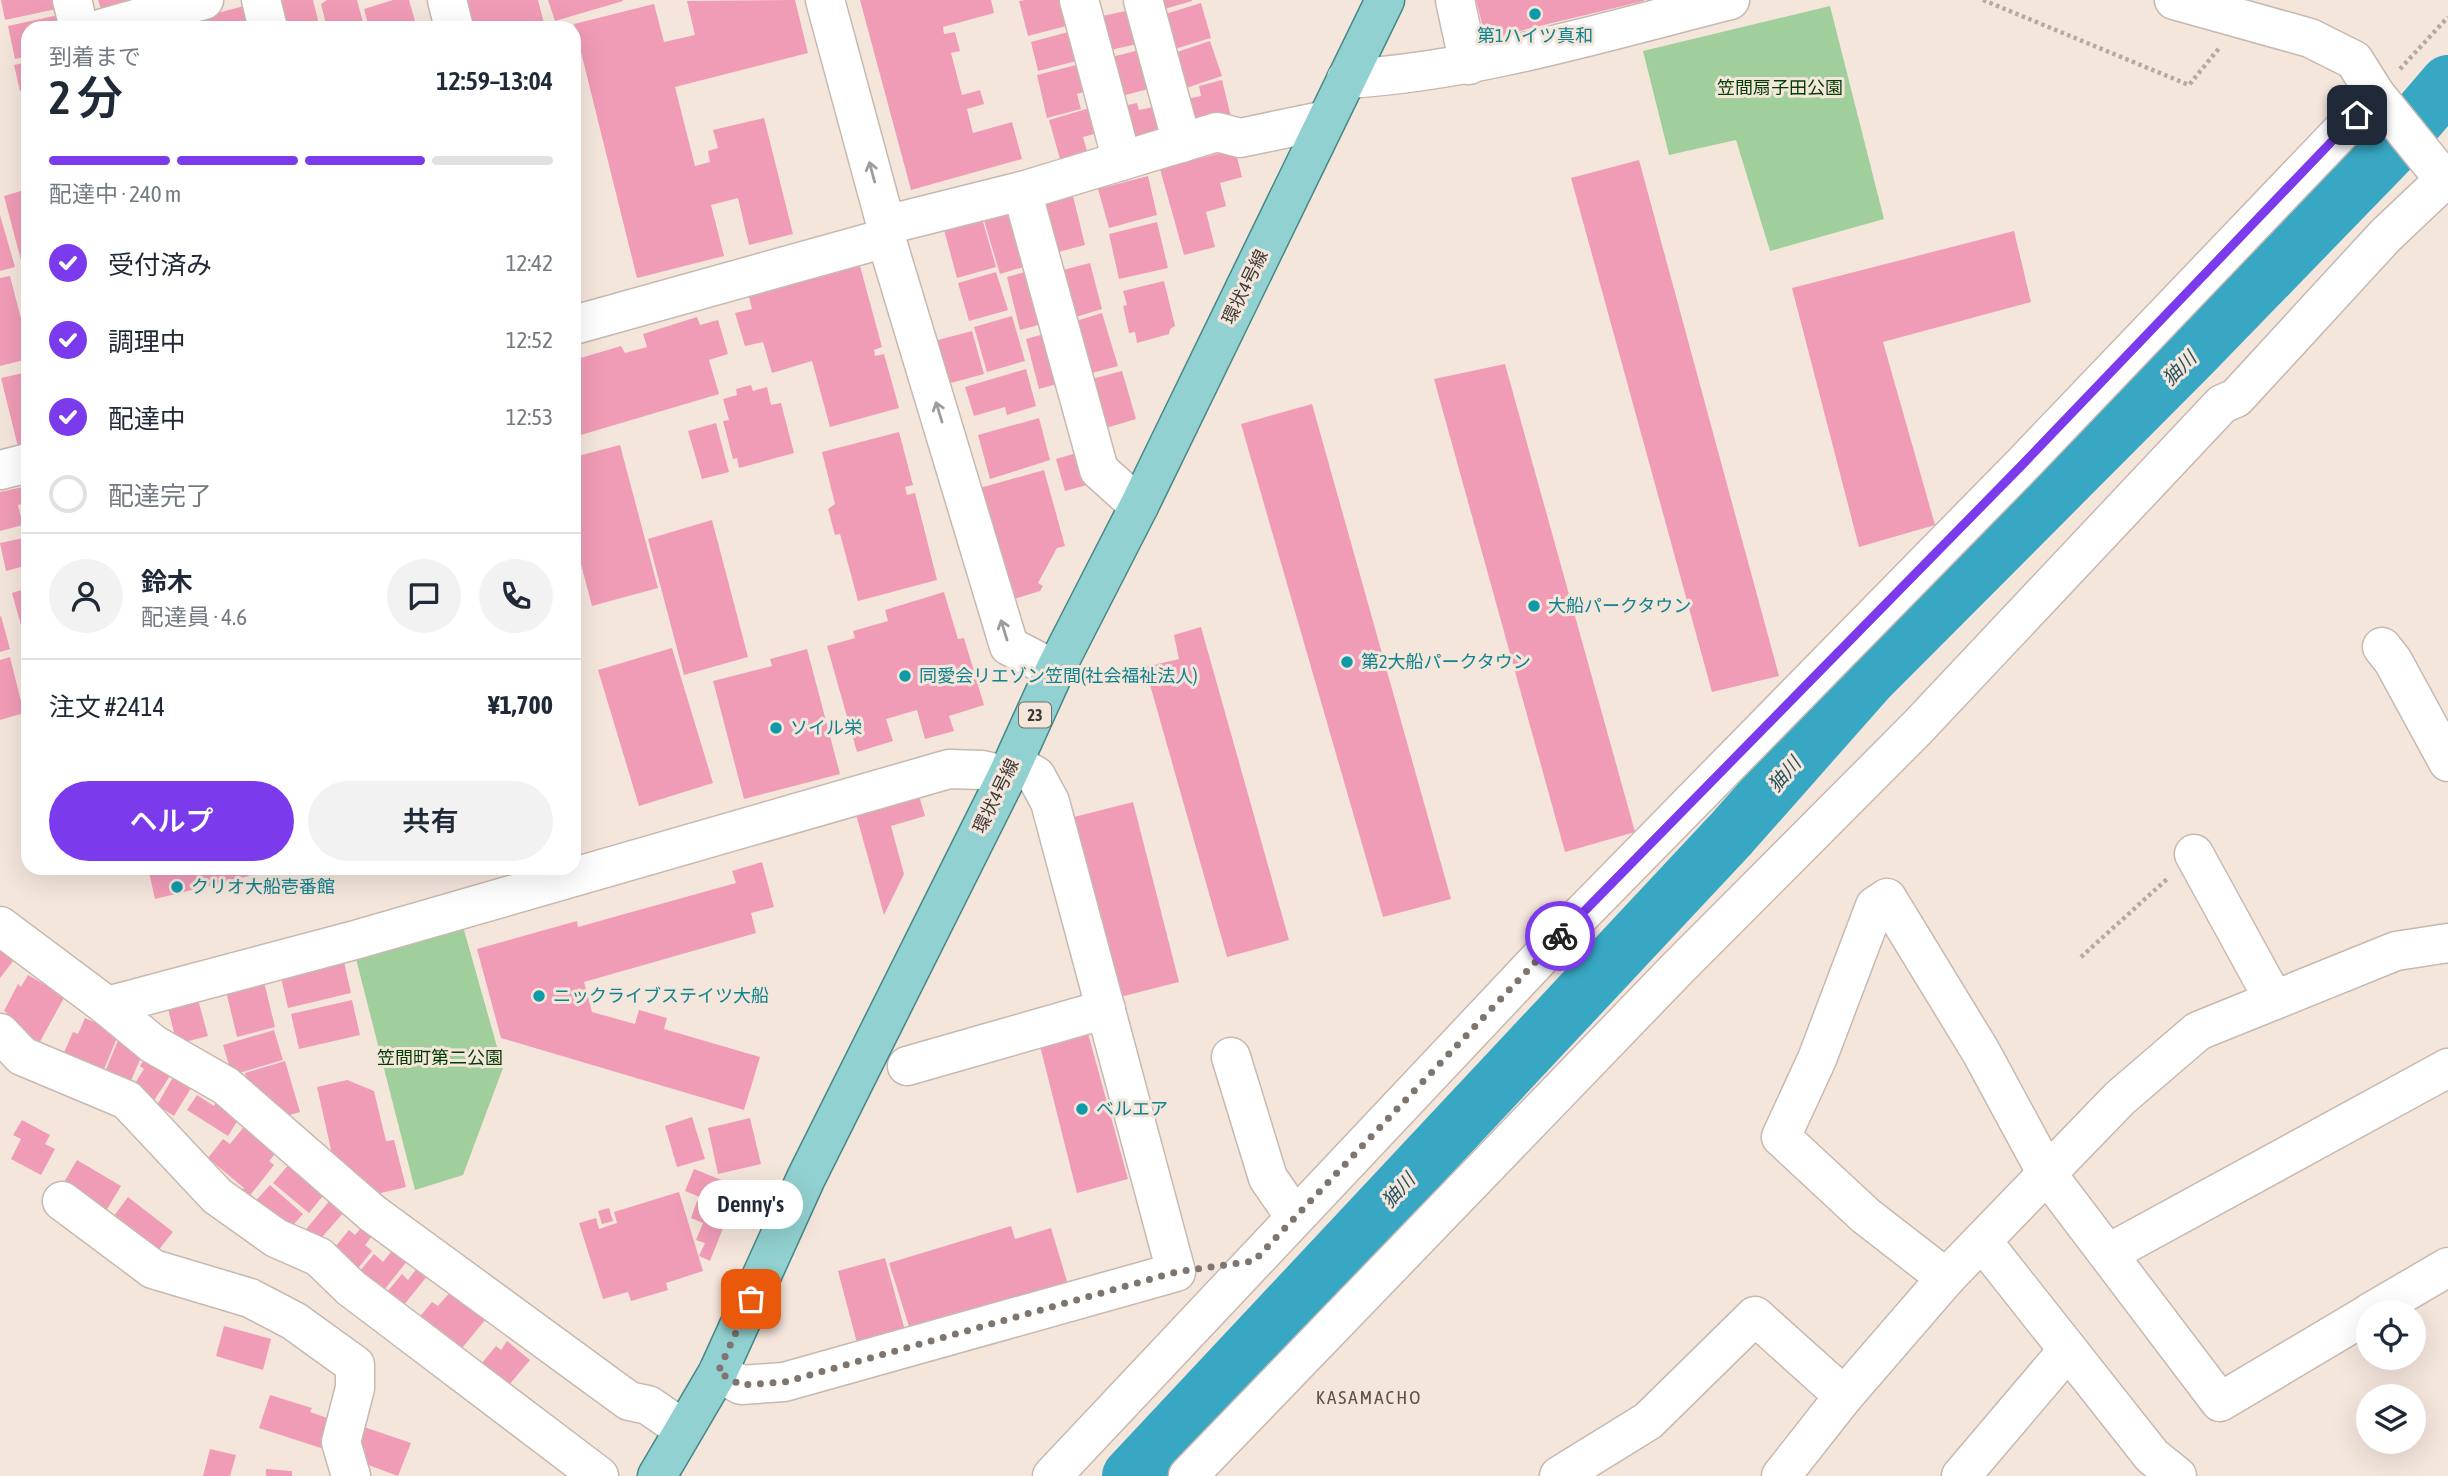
<!DOCTYPE html>
<html lang="ja">
<meta charset="utf-8">
<style>
:root{--surface:#fff;--page:#f2f2f3;--text:#1f2937;--muted:#747a83;--line:#e0e1e3;--accent:#7c3aed}
body{margin:0;font-family:"Asap Condensed","Noto Sans JP",sans-serif;background:var(--page);color:var(--text);height:100vh;display:flex;flex-direction:column;font-size:26px;white-space:nowrap}
*{box-sizing:border-box;margin:0}
p{font-size:23px;color:var(--muted)}
.icon{flex:none;width:38px;height:38px;fill:none;stroke:currentColor;stroke-width:2;stroke-linecap:round;stroke-linejoin:round}
.map{position:relative;flex:1;overflow:hidden}
.details{position:absolute;left:21px;top:21px;width:560px;height:854px;display:flex;flex-direction:column;background:var(--surface);border-radius:21px;box-shadow:0 7px 28px #0002}
.details>*{flex:none}
.tools{position:absolute;left:2356px;top:1300px;display:grid;gap:14px}
.tools a{display:grid;place-items:center;width:70px;height:70px;border-radius:50%;background:var(--surface);box-shadow:0 7px 28px #0002;font-size:35px}
.pin{position:absolute;display:grid;place-items:center;width:60px;height:60px;color:#fff;margin:-30px;border-radius:14px;box-shadow:0 4px 10px #0006}
.courier{position:absolute;display:grid;place-items:center;width:70px;height:70px;margin:-35px;border:5px solid #7c3aed;border-radius:50%;background:#fff;color:#222;box-shadow:0 2px 9px #0007}
.bubble{position:absolute;height:49px;border-radius:24px;background:var(--surface);box-shadow:0 7px 28px #0002;font-size:23px;font-weight:600;line-height:49px;text-align:center}
.overview em{font-style:normal;font-weight:600}
.overview div{display:flex;flex-direction:column-reverse}
.overview{display:flex;align-items:center;justify-content:space-between;height:119px;padding:0 28px}
h1{font-size:46px;font-weight:600;line-height:52px}
.bar{display:grid;grid-template-columns:repeat(4,1fr);gap:10px 7px;align-content:center;height:84px;padding:0 28px}
.bar i{height:9px;border-radius:5px;background:var(--line)}
.bar .current{background:var(--accent)}
.bar p{grid-column:span 4}
.line{display:flex;align-items:center;gap:18px;padding:0 28px;border-top:2px solid var(--line)}
.line div{flex:1}
.round{display:grid;place-items:center;flex:none;width:74px;height:74px;border-radius:37px;background:var(--page)}
ol{padding:0 28px;list-style:none}
li{display:flex;align-items:center;gap:21px;height:77px}
li p{margin-inline-start:auto}
li .icon{padding:7px;border-radius:50%;background:var(--accent);color:#fff;stroke-width:4}
li:last-child{color:var(--muted)}
li i{width:38px;height:38px;border:4px solid var(--line);border-radius:50%}
.primary-button{display:flex;gap:14px;margin-top:auto;padding:14px 28px}
.primary-button a{flex:1;height:80px;border-radius:42px;background:var(--accent);color:#fff;font-size:28px;font-weight:600;line-height:80px;text-align:center}
.primary-button a+a{background:var(--page);color:var(--text)}
.map>svg:first-child{display:block}
</style>
<div class="map">
<svg width="2448" height="1476" viewBox="0 0 2448 1476">
<rect width="100%" height="100%" fill="#f5e6dc"/>
<g fill="#a0cf9b">
<path d="M1830 6 1884 219 1770 251 1736 140 1669 155 1643 51Z"/>
<path d="M462 923 503 1068 463 1175 415 1190 355 955Z"/>
</g>
<g fill="none" stroke-linecap="round" stroke-linejoin="round">
<path stroke="#38a7c3" stroke-width="56" d="M1130 1476 1731 834 1869 678 2192 354 2394 146 2448 83"/>
</g>
<g fill="#f19cb7">
<path d="M1 0H60L61 8 5 20Z"/>
<path d="M98 0H153L103 15Z"/>
<path d="M276 0H313L320 28H278Z"/>
<path d="M327 0H357L364 26 327 28 321 4Z"/>
<path d="M393 0H409L417 28H369L364 9Z"/>
<path d="M466 0H538L544 23 525 28H471Z"/>
<path d="M548 0H623V1L555 21Z"/>
<path d="M795 0 808 53 675 87 695 166 710 162 708 151 718 148 713 130 764 118 793 234 749 245 738 198 711 205 724 256 637 278 574 24 654 4 664 42 695 35 687 1Z"/>
<path d="M860 0H991L994 13 943 27 944 34 955 32 960 51 951 53 962 95 980 90 984 104 967 109 973 133 1012 122 1022 159 911 190Z"/>
<path d="M1025 0H1064L1070 25 1028 36 1019 1Z"/>
<path d="M1158 0H1192V1L1161 10Z"/>
<path d="M1476 0H1644V1L1486 39Z"/>
<path d="M1201 3 1211 38 1171 50 1162 15Z"/>
<path d="M248 5 253 28H209L206 16Z"/>
<path d="M1135 9 1142 43 1101 52 1093 18Z"/>
<path d="M63 14 66 28H28V56L15 59 8 26Z"/>
<path d="M1072 31 1080 60 1038 71 1031 42Z"/>
<path d="M1210 41 1222 76 1183 89 1171 54Z"/>
<path d="M1147 48 1156 87 1114 98 1104 59Z"/>
<path d="M28 62V89L20 91 14 65Z"/>
<path d="M1080 64 1087 91 1077 94 1081 109 1047 118 1037 75Z"/>
<path d="M1222 80 1231 117 1190 128 1183 100 1201 96 1199 86Z"/>
<path d="M1137 103 1139 110 1162 105 1171 138 1127 148 1118 107Z"/>
<path d="M1090 108 1098 133 1083 137 1087 151 1060 159 1049 120Z"/>
<path d="M1235 149 1242 177 1220 183 1226 206 1206 212 1215 247 1184 255 1160 169Z"/>
<path d="M1639 160 1779 676 1712 692 1571 178Z"/>
<path d="M1148 176 1157 215 1109 228 1098 189Z"/>
<path d="M28 189V262L22 264 4 196Z"/>
<path d="M1072 192 1085 245 1054 253 1040 200Z"/>
<path d="M1012 205 1030 265 1000 274 982 214Z"/>
<path d="M0 215 15 267 0 271Z"/>
<path d="M981 215 996 267 957 278 943 226Z"/>
<path d="M1157 222 1168 268 1119 279 1109 234Z"/>
<path d="M2014 231 2031 302 1883 342 1935 525 1859 547 1792 288Z"/>
<path d="M1090 263 1102 309 1076 317 1063 270Z"/>
<path d="M860 266 882 347 874 350 875 356 884 354 899 408 830 427 812 361 772 373 763 342 745 346 735 313 752 309 749 297Z"/>
<path d="M1036 269 1049 322 1020 330 1007 277Z"/>
<path d="M996 272 1008 310 969 321 958 283Z"/>
<path d="M10 276 24 330 28 329V359L0 366V278Z"/>
<path d="M1164 281 1175 326 1170 329 1169 334 1137 343 1135 332 1129 333 1123 306 1127 305 1123 291Z"/>
<path d="M1102 313 1118 366 1092 373 1076 321Z"/>
<path d="M1012 316 1025 361 987 372 974 327Z"/>
<path d="M697 317 700 325 718 320 728 354 709 360 719 394 574 437V360L621 346 625 353 647 347 643 334Z"/>
<path d="M1058 330 1071 380 1039 389 1026 339Z"/>
<path d="M972 331 984 374 947 384 934 341Z"/>
<path d="M1505 364 1635 832 1565 852 1434 379Z"/>
<path d="M1026 369 1036 406 1007 415 1005 407 974 416 965 387Z"/>
<path d="M1122 371 1136 419 1106 428 1092 379Z"/>
<path d="M28 372V448L19 451 1 378Z"/>
<path d="M751 385 753 391 767 387 771 405 781 403 794 453 739 468 737 458 733 459 723 421 729 420 723 399 737 395 736 389Z"/>
<path d="M1312 404 1451 899 1383 917 1241 424Z"/>
<path d="M1039 418 1050 460 990 479 978 435Z"/>
<path d="M716 423 729 472 702 479 688 431Z"/>
<path d="M899 432 913 485 905 487 907 495 915 493 937 580 858 601 840 534 835 535 828 509 835 504 822 452Z"/>
<path d="M620 445 658 588 592 606 574 538V457Z"/>
<path d="M1087 450 1091 484 1065 491 1056 459Z"/>
<path d="M1044 470 1065 546 1057 548 1038 583 1043 586 1040 591 1011 600 980 488Z"/>
<path d="M27 486 28 502 18 505 23 525 0 531V492Z"/>
<path d="M712 520 748 657 684 675 648 539Z"/>
<path d="M28 537V565L6 571 0 543Z"/>
<path d="M28 588V647H27L12 593Z"/>
<path d="M944 592 958 639 964 638 984 705 949 716 954 731 925 739 917 710 886 719 893 741 857 752 827 646 855 638 853 631 888 621 885 610Z"/>
<path d="M1 616 10 649 0 652V617Z"/>
<path d="M1201 627 1289 940 1227 957 1145 667 1179 659 1174 635Z"/>
<path d="M672 648 713 783 639 806 598 670Z"/>
<path d="M807 649 840 774 744 799 713 681 772 666 770 659Z"/>
<path d="M10 657 24 713 0 720V660Z"/>
<path d="M917 789 925 816 891 826 904 874 884 915 854 807Z"/>
<path d="M1133 802 1179 982 1116 998 1070 818Z"/>
<path d="M762 862 774 907 751 913 756 933 584 982 592 1012 635 1024 639 1010 667 1018 664 1029 760 1057 744 1110 501 1038 477 949 577 921 578 927 736 883 732 871Z"/>
<path d="M148 868H247L249 876 155 899Z"/>
<path d="M0 944 17 956 0 978Z"/>
<path d="M342 953 351 993 288 1008 279 969Z"/>
<path d="M28 975 65 996 37 1047 0 1026 7 1013 4 1011 18 984 21 987Z"/>
<path d="M263 978 275 1027 237 1037 225 987Z"/>
<path d="M196 992 208 1036 177 1044 166 1001Z"/>
<path d="M352 1000 360 1035 299 1049 291 1014Z"/>
<path d="M85 1018 119 1033 102 1074 62 1057 73 1032 78 1034Z"/>
<path d="M1086 1026 1128 1179 1077 1193 1038 1038Z"/>
<path d="M274 1030 283 1060 232 1075 223 1045Z"/>
<path d="M119 1038 145 1048 130 1083 105 1072Z"/>
<path d="M149 1052 172 1073 153 1102 132 1088 144 1069 140 1066Z"/>
<path d="M285 1061 300 1112 276 1119 264 1102 261 1090 251 1093 245 1073Z"/>
<path d="M176 1072 194 1083 174 1116 157 1105Z"/>
<path d="M347 1080 374 1091 386 1141 394 1140 406 1187 364 1197 334 1163 317 1087Z"/>
<path d="M197 1095 214 1106 217 1100 241 1115 228 1136 187 1110Z"/>
<path d="M692 1117 705 1159 677 1167 665 1126Z"/>
<path d="M750 1118 761 1164 718 1174 708 1128Z"/>
<path d="M22 1120 50 1135 45 1144 55 1149 41 1175 11 1159 21 1139 13 1135Z"/>
<path d="M247 1123 279 1149 269 1161 274 1165 248 1198 241 1191 244 1188 208 1158 223 1139 230 1144Z"/>
<path d="M77 1160 121 1186 103 1216 60 1189Z"/>
<path d="M290 1163 326 1192 309 1213 273 1183Z"/>
<path d="M694 1169 739 1187 730 1209 685 1191Z"/>
<path d="M270 1185 303 1214 287 1232 250 1207Z"/>
<path d="M679 1192 703 1271 666 1283 668 1290 631 1301 628 1292 603 1299 579 1223 596 1218 599 1229 617 1223 614 1212Z"/>
<path d="M128 1197 173 1232 152 1258 108 1224Z"/>
<path d="M331 1199 345 1211 316 1244 303 1233Z"/>
<path d="M697 1201 729 1213 710 1261 699 1256 705 1243 696 1240 703 1223 691 1218Z"/>
<path d="M609 1208 613 1221 602 1224 598 1211Z"/>
<path d="M366 1222 376 1231 365 1245 372 1251 355 1272 331 1252 349 1230 355 1235Z"/>
<path d="M1011 1226 1015 1239 1051 1228 1069 1288 912 1336 889 1263Z"/>
<path d="M394 1248 408 1260 380 1295 360 1271 374 1254 383 1262Z"/>
<path d="M885 1258 906 1334 858 1347 838 1271Z"/>
<path d="M418 1267 428 1275 399 1311 387 1292 402 1274 408 1280Z"/>
<path d="M452 1290 486 1319 457 1354 417 1320 432 1302 438 1306Z"/>
<path d="M224 1326 271 1339 263 1370 216 1356Z"/>
<path d="M507 1341 530 1360 504 1391 477 1369 496 1346 501 1350Z"/>
<path d="M270 1395 312 1408 310 1412 333 1420 324 1449 259 1428Z"/>
<path d="M364 1427 411 1443 398 1476 360 1462 365 1449 357 1446Z"/>
<path d="M210 1449 236 1455 230 1476H203Z"/>
<path d="M266 1469 292 1471V1476H266Z"/>
</g>
<g fill="none" stroke-linecap="round" stroke-linejoin="round">
<g stroke="#c7b9b0" stroke-width="41">
<g id="minor">
<path d="M72 0 79 28"/>
<path d="M261 0 268 28"/>
<path d="M447 0 454 28"/>
<path d="M825 0 886 225V238L1009 646 1055 670"/>
<path d="M1079 0 1122 161"/>
<path d="M1143 0 1182 143"/>
<path d="M1455 0 1469 65"/>
<path d="M2174 0 2310 38 2354 60 2376 95 2448 184"/>
<path d="M103 28 204 0"/>
<path d="M1346 79C1477 71 1603 32 1730 0"/>
<path d="M1022 191 1099 470 1139 506"/>
<path d="M886 225 1022 191 1217 132 1240 138 1326 120"/>
<path d="M574 325 886 238"/>
<path d="M0 470 28 463"/>
<path d="M2382 647 2393 661 2448 762"/>
<path d="M2194 854 2274 1000"/>
<path d="M0 926 107 1006 153 1044 226 1086 372 1213 629 1401 648 1405 683 1429"/>
<path d="M107 1006 355 940 949 769 982 770 1007 776"/>
<path d="M0 1033 22 1056 127 1100 217 1196 276 1238 319 1257 351 1288 599 1476"/>
<path d="M1231 1057 1268 1178 1295 1217"/>
<path d="M907 1066 1106 1009"/>
<path d="M62 1201 153 1269 250 1298 294 1321 355 1365V1388L341 1442 351 1476"/>
<path d="M1982 1241 2152 1456 2177 1476"/>
<path d="M2109 1253 2448 1068"/>
<path d="M1946 1278 1866 1216 1781 1137 1817 1059 1875 906 1887 898 1981 1052 2047 1174 2220 1402 2368 1314"/>
<path d="M2371 1312 2448 1267"/>
<path d="M718 1372 741 1385 784 1382 1176 1272 1050 802 1036 776 1014 763"/>
<path d="M1052 1476 1569 927 2023 464 2376 95"/>
<path d="M1188 1476 1674 972 1917 728 2222 404 2236 398 2385 236 2443 181"/>
<path d="M1559 1476 1648 1421 1755 1316 1844 1396"/>
<path d="M1781 1476 1844 1396 1946 1278 2120 1098 2198 1031 2396 951 2448 943"/>
<path d="M1961 1476 2068 1350"/>
</g>
</g>
<g stroke="#458786" stroke-width="41">
<path id="major" d="M657 1476 718 1372 806 1178 1007 776 1055 670 1139 506 1385 0"/>
</g>
<g stroke="#b5aaa2" stroke-width="4.5" stroke-dasharray="3.5 3.5" stroke-linecap="butt">
<path d="M1983 0 2189 85 2220 47"/>
<path d="M2400 69 2448 17"/>
<path d="M2081 957 2167 879"/>
</g>
<use href="#minor" stroke="#fff" stroke-width="38"/>
<use href="#major" stroke="#92d1d1" stroke-width="38"/>
</g>
<defs><path id="oneway-shaft" d="M-6 0H5M1.5-3L5.5 0L1.5 3" fill="none" stroke-width="1.6" stroke-linecap="round" stroke-linejoin="round" transform="scale(1.75)"/></defs>
<g stroke="#9e9c9a">
<use href="#oneway-shaft" transform="translate(872 172) rotate(-105)"/>
<use href="#oneway-shaft" transform="translate(939 412) rotate(-107)"/>
<use href="#oneway-shaft" transform="translate(1004 630) rotate(-107)"/>
</g>
<g fill="none" stroke-linecap="round" stroke-linejoin="round">
<path stroke="#7e756f" stroke-width="7" stroke-dasharray="0 12.6" d="M751 1299 718 1372 741 1385 785 1382 1176 1272 1254 1261 1560 936"/>
<path stroke="#7c3aed" stroke-width="9" d="M1560 936 2023 464 2357 115"/>
</g>
<g fill="#0f9aa8" stroke="#f5e6dc" stroke-width="2.5">
<circle cx="1535" cy="14" r="7"/>
<circle cx="1534" cy="606" r="7"/>
<circle cx="1347" cy="662" r="7"/>
<circle cx="905" cy="676" r="7"/>
<circle cx="776" cy="728" r="7"/>
<circle cx="177" cy="887" r="7"/>
<circle cx="539" cy="996" r="7"/>
<circle cx="1082" cy="1109" r="7"/>
</g>
<g text-anchor="middle" stroke-width="6" stroke-linejoin="round" paint-order="stroke">
<rect fill="#f5e6dc" stroke="#756c66" stroke-width="2" x="1019" y="702.5" width="32" height="25" rx="5"/>
<g font-size="16" font-weight="bold" fill="#3e3834">
<text x="1035" y="721">23</text>
</g>
<g font-size="18" fill="#0d838f" stroke="#f5e6dc" text-anchor="start">
<text x="1535" y="42" text-anchor="middle">第1ハイツ真和</text>
<text x="1548" y="612">大船パークタウン</text>
<text x="1361" y="668">第2大船パークタウン</text>
<text x="919" y="682">同愛会リエゾン笠間(社会福祉法人)</text>
<text x="790" y="734">ソイル栄</text>
<text x="191" y="893">クリオ大船壱番館</text>
<text x="553" y="1002">ニックライブステイツ大船</text>
<text x="1096" y="1115">ベルエア</text>
</g>
<g font-size="18" fill="#003d00" stroke="#f5e6dc">
<text x="1780" y="94">笠間扇子田公園</text>
<text x="440" y="1064">笠間町第二公園</text>
</g>
<g font-size="18" fill="#3e3834" stroke="#f5e6dc">
<text transform="translate(1245 287) rotate(-64)" y="6">環状4号線</text>
<text transform="translate(996 796) rotate(-64)" y="6">環状4号線</text>
</g>
<g font-size="19" font-style="italic" fill="#24525f" stroke="#f5e6dc">
<text transform="translate(2179 368) rotate(-45)" y="7">㹨川</text>
<text transform="translate(1784 774) rotate(-49)" y="7">㹨川</text>
<text transform="translate(1398 1190) rotate(-47)" y="7">㹨川</text>
</g>
<g font-size="19" letter-spacing="2" fill="#5d5149" stroke="#f5e6dc">
<text x="1369" y="1404">KASAMACHO</text>
</g>
</g>
</svg>
<div class="tools">
<a><svg class="icon" aria-label="locate" viewBox="0 0 24 24"><circle cx="12" cy="12" r="6"/><path d="M12 2v4M12 18v4M2 12h4M18 12h4"/></svg></a>
<a><svg class="icon" aria-label="layers" viewBox="0 0 24 24"><path d="M12 4l9 5-9 5-9-5zM3 14l9 5 9-5"/></svg></a>
</div>
<div class="pin" style="left:751px;top:1299px;background:#ea580c"><svg class="icon" aria-label="bag" viewBox="0 0 24 24"><path d="M5 8h14l-1 12H6zM9 8a3 3 0 0 1 6 0"/></svg></div>
<div class="pin" style="left:2357px;top:115px;background:#1f2937"><svg class="icon" aria-label="home" viewBox="0 0 24 24"><path d="M3 11l9-7 9 7M6 9v11h12V9"/></svg></div>
<div class="courier" style="left:1560px;top:936px"><svg class="icon" aria-label="bike" viewBox="0 0 24 24"><circle cx="6" cy="16" r="4"/><circle cx="18" cy="16" r="4"/><path d="M6 16l4-8h5l3 8M10 8l3 8H6M13 5h3"/></svg></div>
<div class="bubble" style="left:698px;top:1180px;width:105px">Denny's</div>
<section class="details">
<div class="overview"><div><h1>2 分</h1><p>到着まで</p></div><em>12:59–13:04</em></div>
<div class="bar"><i class="current"></i><i class="current"></i><i class="current"></i><i></i><p>配達中 · 240 m</p></div>
<ol>
<li><svg class="icon" aria-label="check" viewBox="0 0 24 24"><path d="M5 12l5 5 9-10"/></svg>受付済み<p>12:42</p></li>
<li><svg class="icon" aria-label="check" viewBox="0 0 24 24"><path d="M5 12l5 5 9-10"/></svg>調理中<p>12:52</p></li>
<li><svg class="icon" aria-label="check" viewBox="0 0 24 24"><path d="M5 12l5 5 9-10"/></svg>配達中<p>12:53</p></li>
<li><i></i>配達完了</li>
</ol>
<div class="line" style="height:126px"><a class="round"><svg class="icon" aria-label="person" viewBox="0 0 24 24"><circle cx="12" cy="8" r="4"/><path d="M4 21q1-7 8-7t8 7"/></svg></a><div><b>鈴木</b><p>配達員 · 4.6</p></div><a class="round"><svg class="icon" aria-label="chat" viewBox="0 0 24 24"><path d="M4 5h16v11H9l-5 4z"/></svg></a><a class="round"><svg class="icon" aria-label="phone" viewBox="0 0 24 24"><path d="M5 4h4l2 5-3 2q2 4 5 5l2-3 5 2v4C11 20 4 13 5 4z"/></svg></a></div>
<div class="line" style="height:91px"><div>注文 #2414</div><b>¥1,700</b></div>
<div class="primary-button"><a>ヘルプ</a><a>共有</a></div>
</section>
</div>
